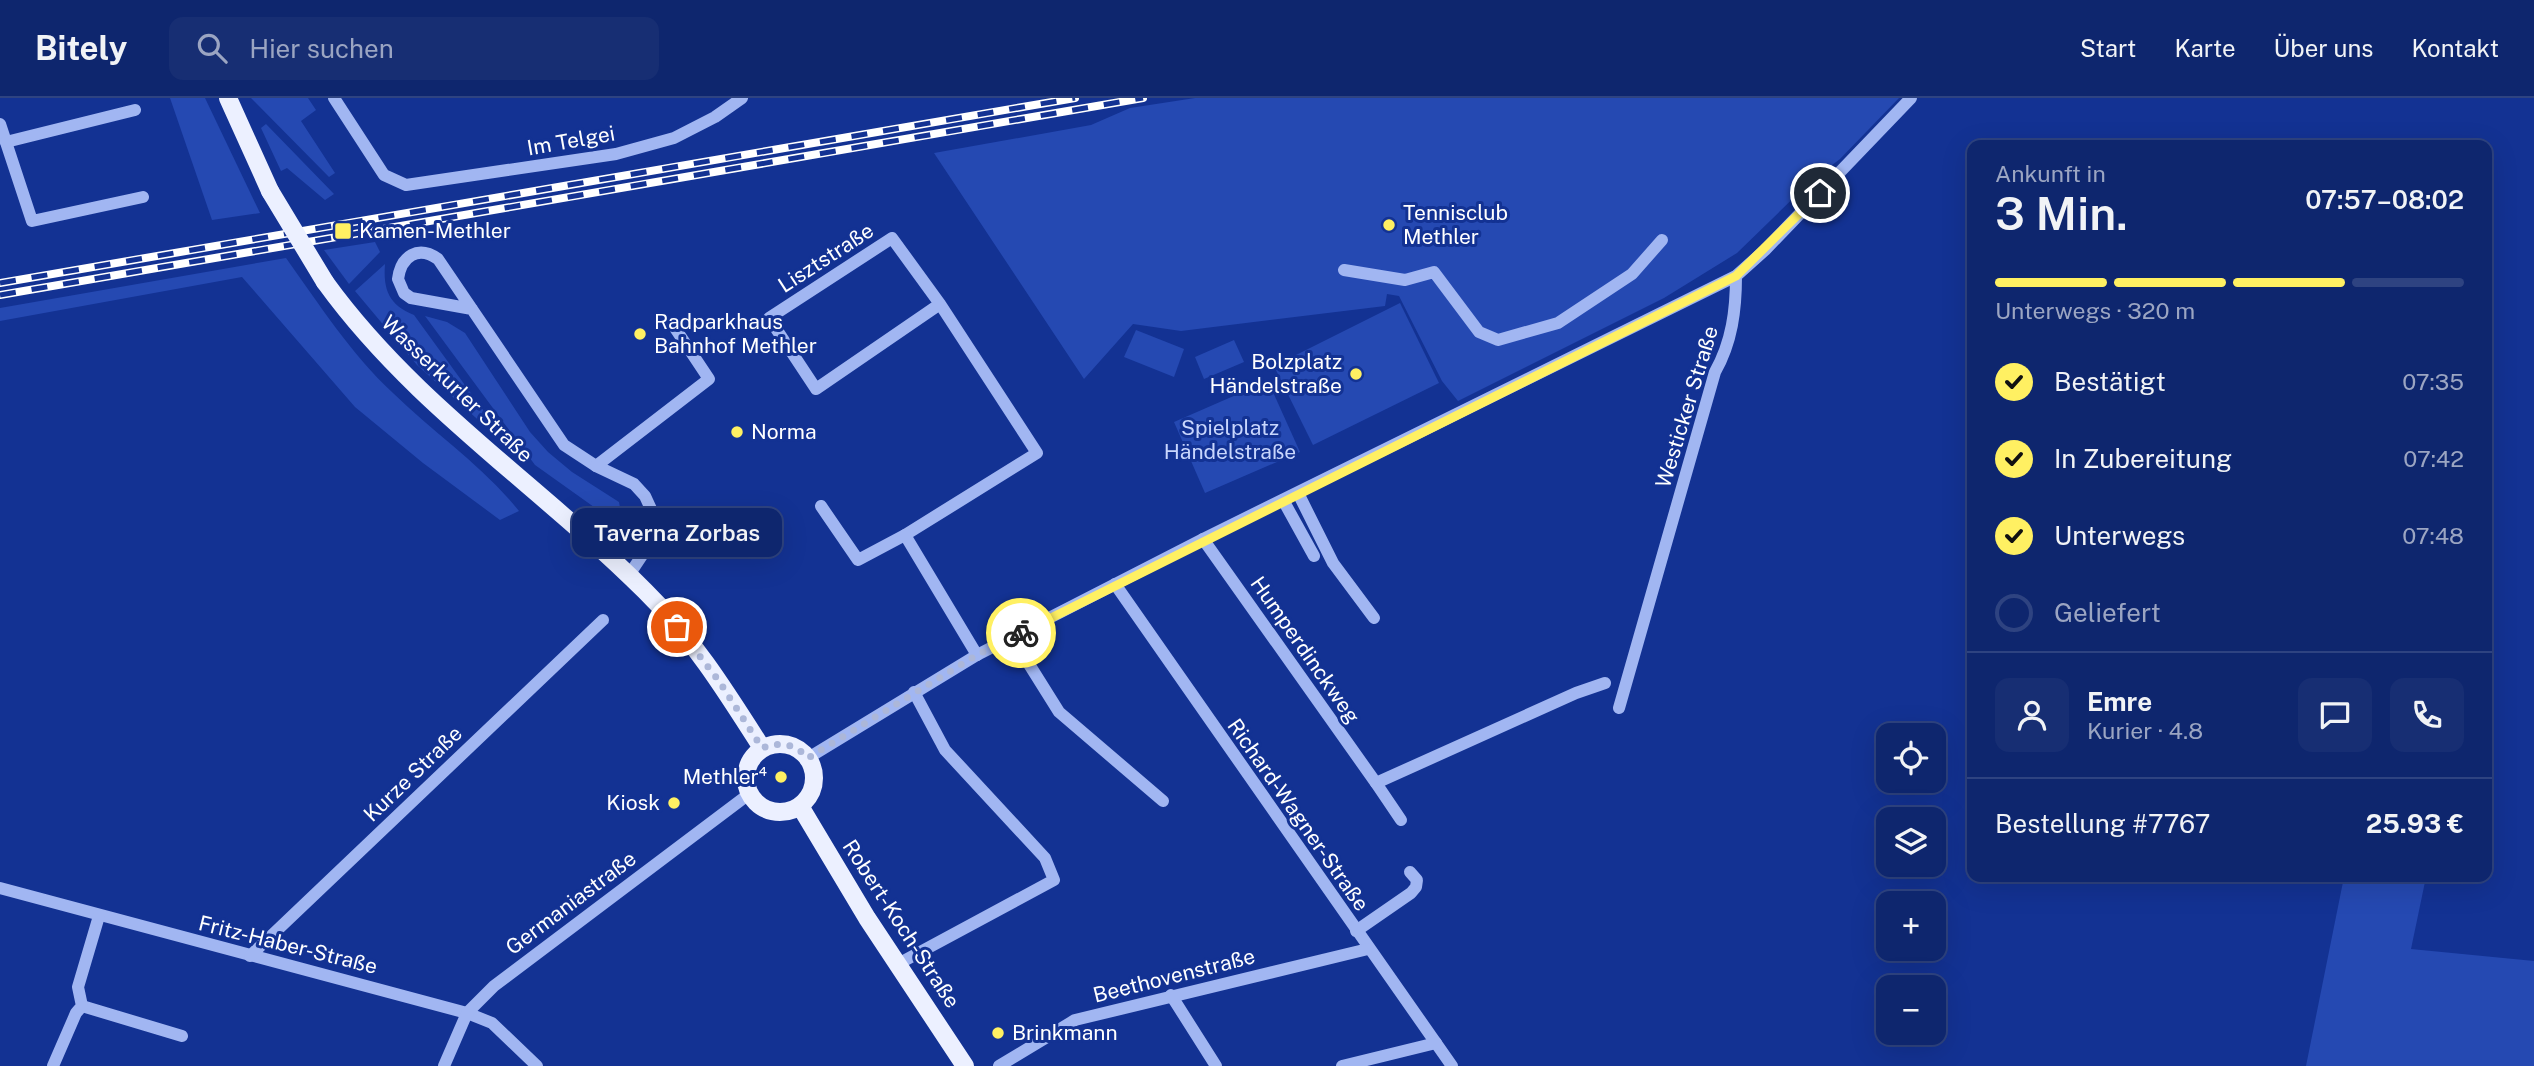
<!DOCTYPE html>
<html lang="de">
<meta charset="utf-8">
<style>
:root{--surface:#0e266e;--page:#172e73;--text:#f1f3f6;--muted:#9ba5c2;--line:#2e4381;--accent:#fff062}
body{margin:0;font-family:"Public Sans",sans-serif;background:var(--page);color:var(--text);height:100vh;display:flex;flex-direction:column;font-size:26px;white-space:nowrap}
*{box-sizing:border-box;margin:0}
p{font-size:23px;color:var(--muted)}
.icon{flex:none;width:38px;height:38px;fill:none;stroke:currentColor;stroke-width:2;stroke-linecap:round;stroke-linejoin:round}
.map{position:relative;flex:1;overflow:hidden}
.panel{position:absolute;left:1967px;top:42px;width:525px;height:742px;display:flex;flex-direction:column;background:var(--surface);border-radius:14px;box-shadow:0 7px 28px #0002,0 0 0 2px var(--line)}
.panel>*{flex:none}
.controls{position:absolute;left:1876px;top:625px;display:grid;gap:14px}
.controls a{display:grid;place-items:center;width:70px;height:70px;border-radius:14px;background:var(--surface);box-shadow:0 7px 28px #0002,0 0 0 2px var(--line);font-size:35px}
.pin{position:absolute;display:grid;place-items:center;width:60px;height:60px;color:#fff;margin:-30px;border:4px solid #fff;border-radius:50%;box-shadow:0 2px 7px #0007}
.courier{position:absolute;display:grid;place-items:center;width:70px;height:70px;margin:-35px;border:5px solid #fff062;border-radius:50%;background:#fff;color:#222;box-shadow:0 2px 9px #0007}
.bubble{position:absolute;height:49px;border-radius:14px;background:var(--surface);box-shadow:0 7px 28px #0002,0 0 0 2px var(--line);font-size:23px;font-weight:600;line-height:49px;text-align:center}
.overview em{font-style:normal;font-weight:600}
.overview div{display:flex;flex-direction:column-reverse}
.overview{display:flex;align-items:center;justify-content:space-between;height:119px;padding:0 28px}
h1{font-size:46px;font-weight:600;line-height:52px}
.bar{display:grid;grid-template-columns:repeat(4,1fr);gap:10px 7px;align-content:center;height:84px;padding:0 28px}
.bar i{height:9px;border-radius:5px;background:var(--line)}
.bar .selected{background:var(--accent)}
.bar p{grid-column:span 4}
.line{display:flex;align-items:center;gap:18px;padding:0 28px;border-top:2px solid var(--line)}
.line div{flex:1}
.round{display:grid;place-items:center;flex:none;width:74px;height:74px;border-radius:14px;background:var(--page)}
ol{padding:0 28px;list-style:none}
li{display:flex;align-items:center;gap:21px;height:77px}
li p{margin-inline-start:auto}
li .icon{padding:7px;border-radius:50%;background:var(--accent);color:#111;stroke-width:4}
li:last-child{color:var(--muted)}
li i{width:38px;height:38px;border:4px solid var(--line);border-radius:50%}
header{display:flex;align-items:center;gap:42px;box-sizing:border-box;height:98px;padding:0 35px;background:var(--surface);border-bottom:2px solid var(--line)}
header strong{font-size:33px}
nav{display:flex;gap:38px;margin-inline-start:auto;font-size:24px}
.search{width:490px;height:63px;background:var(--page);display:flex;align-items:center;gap:18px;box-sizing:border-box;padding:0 24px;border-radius:14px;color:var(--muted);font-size:26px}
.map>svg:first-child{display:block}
</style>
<header>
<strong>Bitely</strong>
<div class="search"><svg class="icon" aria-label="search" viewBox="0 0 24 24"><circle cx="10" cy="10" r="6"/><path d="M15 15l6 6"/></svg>Hier suchen</div>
<nav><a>Start</a><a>Karte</a><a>Über uns</a><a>Kontakt</a></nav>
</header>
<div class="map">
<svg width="2534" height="968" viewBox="0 0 2534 968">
<rect width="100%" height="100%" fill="#133293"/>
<g fill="#2549b2">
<path d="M170 0H205L260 115 212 122Z"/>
<path d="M251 0H308L316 12 301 23 335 75 329 79Z"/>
<path d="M1195 0H1899L1840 61 1811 83 1737 155 1664 200 1458 303 1442 283 1399 198 1387 196 1385 208 1181 233 1133 226 1084 281 934 55 1091 27 1130 10Z"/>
<path d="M266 26 334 96 325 102 287 70 281 73 261 30Z"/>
<path d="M375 144 380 154 349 186 324 152Z"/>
<path d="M286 160C319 206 351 256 393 295 434 335 483 368 519 413L500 422 423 365 355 309 242 179 0 223V210Z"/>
<path d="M385 166C383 192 389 207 414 217L491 323 485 328 417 267 355 193Z"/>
<path d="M1400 205 1439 285 1313 347 1274 268Z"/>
<path d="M425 218 447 224 465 235 530 334 548 354 572 374 619 404 621 416 615 424 535 367Z"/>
<path d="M1136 232 1184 251 1174 279 1124 259Z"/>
<path d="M1234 242 1244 264 1204 281 1195 259Z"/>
<path d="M1268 283 1300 354 1205 395 1174 324Z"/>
<path d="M2344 779H2426L2411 851 2534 863V968H2306Z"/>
</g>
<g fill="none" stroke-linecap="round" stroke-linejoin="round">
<g stroke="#a1b6f2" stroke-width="12">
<path d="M334 0 384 77 406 87 616 56 674 40 715 19 742 0"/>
<path d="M0 26 32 123 143 99"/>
<path d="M6 44 135 12"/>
<path d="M1344 172 1405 182 1434 174 1479 234 1498 242 1558 225 1632 176 1662 142"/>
<path d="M940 206 816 291 769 220 892 140 940 206 1037 355 905 437 977 557"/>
<path d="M472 211 411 200 404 195 398 181C401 158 418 147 438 161L564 347 596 368 634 386 645 398 651 411V444L629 477"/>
<path d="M596 368 709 281 675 230"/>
<path d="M1298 395 1333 465 1374 520"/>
<path d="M1283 402 1314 458"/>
<path d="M821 408 858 462 905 437"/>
<path d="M1203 441 1376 685 1576 595 1605 585"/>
<path d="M1115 486 1452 968"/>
<path d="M1012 539 1059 614 1163 703"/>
<path d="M1619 610 1715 274C1732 244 1736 212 1736 178"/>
<path d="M808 660 977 557 1203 441 1736 178 1765 152 1911 0"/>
<path d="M1376 685 1401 722"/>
<path d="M0 790 467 915 492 925 537 968"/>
<path d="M1356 833 1411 795 1416 789 1417 782 1410 774"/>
<path d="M250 858 603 522"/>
<path d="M898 866 1054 782 1045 760 945 652 914 594"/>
<path d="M1171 897 1216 968"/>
<path d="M82 908 182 938"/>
<path d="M53 968 76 915 82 908 78 889 99 818"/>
<path d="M444 968 467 915 494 888 749 696"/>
<path d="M999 968 1075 922 1368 851"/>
<path d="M1342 968 1436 945"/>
</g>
<g stroke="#ecf0ff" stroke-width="18">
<path d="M228 0 270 93"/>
<path d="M325 184C413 306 540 388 645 493 692 539 727 595 762 650"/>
<circle cx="780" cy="680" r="34"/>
<path d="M800 708 867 820 965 968"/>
</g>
<g stroke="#fff" stroke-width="8">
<g id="rail">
<path d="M0 185 1075 0"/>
<path d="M0 197 1143 0"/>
</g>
</g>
<use href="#rail" stroke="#133293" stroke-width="5" stroke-dasharray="16" stroke-linecap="butt"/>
<path stroke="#ecf0ff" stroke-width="18" d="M270 93 325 184"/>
</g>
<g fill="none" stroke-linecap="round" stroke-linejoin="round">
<path stroke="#acb7d9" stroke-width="7" stroke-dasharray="0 12.6" d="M677 529 719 583 762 650C781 643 795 646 808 660L977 557 1021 535"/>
<path stroke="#fff062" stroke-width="9" d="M1021 535 1736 178 1820 95"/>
</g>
<g fill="#fff062" stroke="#133293" stroke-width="2.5">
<circle cx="1389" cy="127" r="7"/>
<rect x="334" y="124" width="18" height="18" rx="3.5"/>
<circle cx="640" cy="236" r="7"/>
<circle cx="1356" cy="276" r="7"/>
<circle cx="737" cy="334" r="7"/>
<circle cx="781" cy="679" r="7"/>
<circle cx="674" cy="705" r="7"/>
<circle cx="998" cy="935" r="7"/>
</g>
<g text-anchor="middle" stroke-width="6" stroke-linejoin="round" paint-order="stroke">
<g font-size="21" fill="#fff" stroke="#133293">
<text transform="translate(571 43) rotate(-10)" y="7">Im Telgei</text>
<text transform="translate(826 160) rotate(-33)" y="7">Lisztstraße</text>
<text transform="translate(457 291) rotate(44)" y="7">Wasserkurler Straße</text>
<text transform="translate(1687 309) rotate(-73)" y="7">Westicker Straße</text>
<text transform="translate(1305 552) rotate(55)" y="7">Humperdinckweg</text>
<text transform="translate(413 676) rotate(-44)" y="7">Kurze Straße</text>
<text transform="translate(1298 717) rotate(55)" y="7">Richard-Wagner-Straße</text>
<text transform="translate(571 805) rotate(-37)" y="7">Germaniastraße</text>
<text transform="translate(901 826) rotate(57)" y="7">Robert-Koch-Straße</text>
<text transform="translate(288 847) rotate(14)" y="7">Fritz-Haber-Straße</text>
<text transform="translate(1174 878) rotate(-14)" y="7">Beethovenstraße</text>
</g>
<g font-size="21" fill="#fff" stroke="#133293" text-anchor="start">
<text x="1403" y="122">Tennisclub<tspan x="1403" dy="24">Methler</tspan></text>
<text x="359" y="140">Kamen-Methler</text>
<text x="654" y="231">Radparkhaus<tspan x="654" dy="24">Bahnhof Methler</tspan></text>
<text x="1342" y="271" text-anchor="end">Bolzplatz<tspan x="1342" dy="24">Händelstraße</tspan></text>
<text x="751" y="341">Norma</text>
<text x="767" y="686" text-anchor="end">Methler⁴</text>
<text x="660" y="712" text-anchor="end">Kiosk</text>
<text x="1012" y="942">Brinkmann</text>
</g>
<g font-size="21" fill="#c8d6fd" stroke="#133293">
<text x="1230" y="337">Spielplatz<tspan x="1230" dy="24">Händelstraße</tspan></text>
</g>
</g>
</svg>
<div class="controls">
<a><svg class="icon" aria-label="locate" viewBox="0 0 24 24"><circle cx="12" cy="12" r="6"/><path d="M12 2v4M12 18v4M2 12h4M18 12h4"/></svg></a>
<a><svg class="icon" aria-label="layers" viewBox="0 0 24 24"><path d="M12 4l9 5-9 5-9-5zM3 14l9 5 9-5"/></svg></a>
<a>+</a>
<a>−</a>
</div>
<div class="pin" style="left:677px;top:529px;background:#ea580c"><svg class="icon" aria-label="bag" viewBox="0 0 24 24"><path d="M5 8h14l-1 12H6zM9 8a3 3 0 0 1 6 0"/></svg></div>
<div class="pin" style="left:1820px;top:95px;background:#1f2937"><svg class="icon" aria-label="home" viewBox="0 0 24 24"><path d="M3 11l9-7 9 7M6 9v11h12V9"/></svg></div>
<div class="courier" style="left:1021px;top:535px"><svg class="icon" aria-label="bike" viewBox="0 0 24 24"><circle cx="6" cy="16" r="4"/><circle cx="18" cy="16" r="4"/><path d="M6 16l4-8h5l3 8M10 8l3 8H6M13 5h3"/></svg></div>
<div class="bubble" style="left:572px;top:410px;width:210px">Taverna Zorbas</div>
<section class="panel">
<div class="overview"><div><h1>3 Min.</h1><p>Ankunft in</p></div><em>07:57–08:02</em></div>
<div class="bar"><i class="selected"></i><i class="selected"></i><i class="selected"></i><i></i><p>Unterwegs · 320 m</p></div>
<ol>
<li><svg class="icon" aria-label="check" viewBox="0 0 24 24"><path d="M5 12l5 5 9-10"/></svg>Bestätigt<p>07:35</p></li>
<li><svg class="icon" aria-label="check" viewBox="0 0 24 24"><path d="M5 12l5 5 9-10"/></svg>In Zubereitung<p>07:42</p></li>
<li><svg class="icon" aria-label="check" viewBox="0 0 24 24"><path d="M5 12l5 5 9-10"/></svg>Unterwegs<p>07:48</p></li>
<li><i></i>Geliefert</li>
</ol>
<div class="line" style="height:126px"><a class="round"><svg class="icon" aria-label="person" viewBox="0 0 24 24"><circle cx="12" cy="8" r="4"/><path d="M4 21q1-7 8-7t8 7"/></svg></a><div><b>Emre</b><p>Kurier · 4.8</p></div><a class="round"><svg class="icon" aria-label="chat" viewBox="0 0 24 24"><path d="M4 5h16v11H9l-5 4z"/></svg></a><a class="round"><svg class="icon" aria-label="phone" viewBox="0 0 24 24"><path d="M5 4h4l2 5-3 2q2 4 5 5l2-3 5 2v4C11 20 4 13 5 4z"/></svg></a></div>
<div class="line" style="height:91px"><div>Bestellung #7767</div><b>25.93 €</b></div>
</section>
</div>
